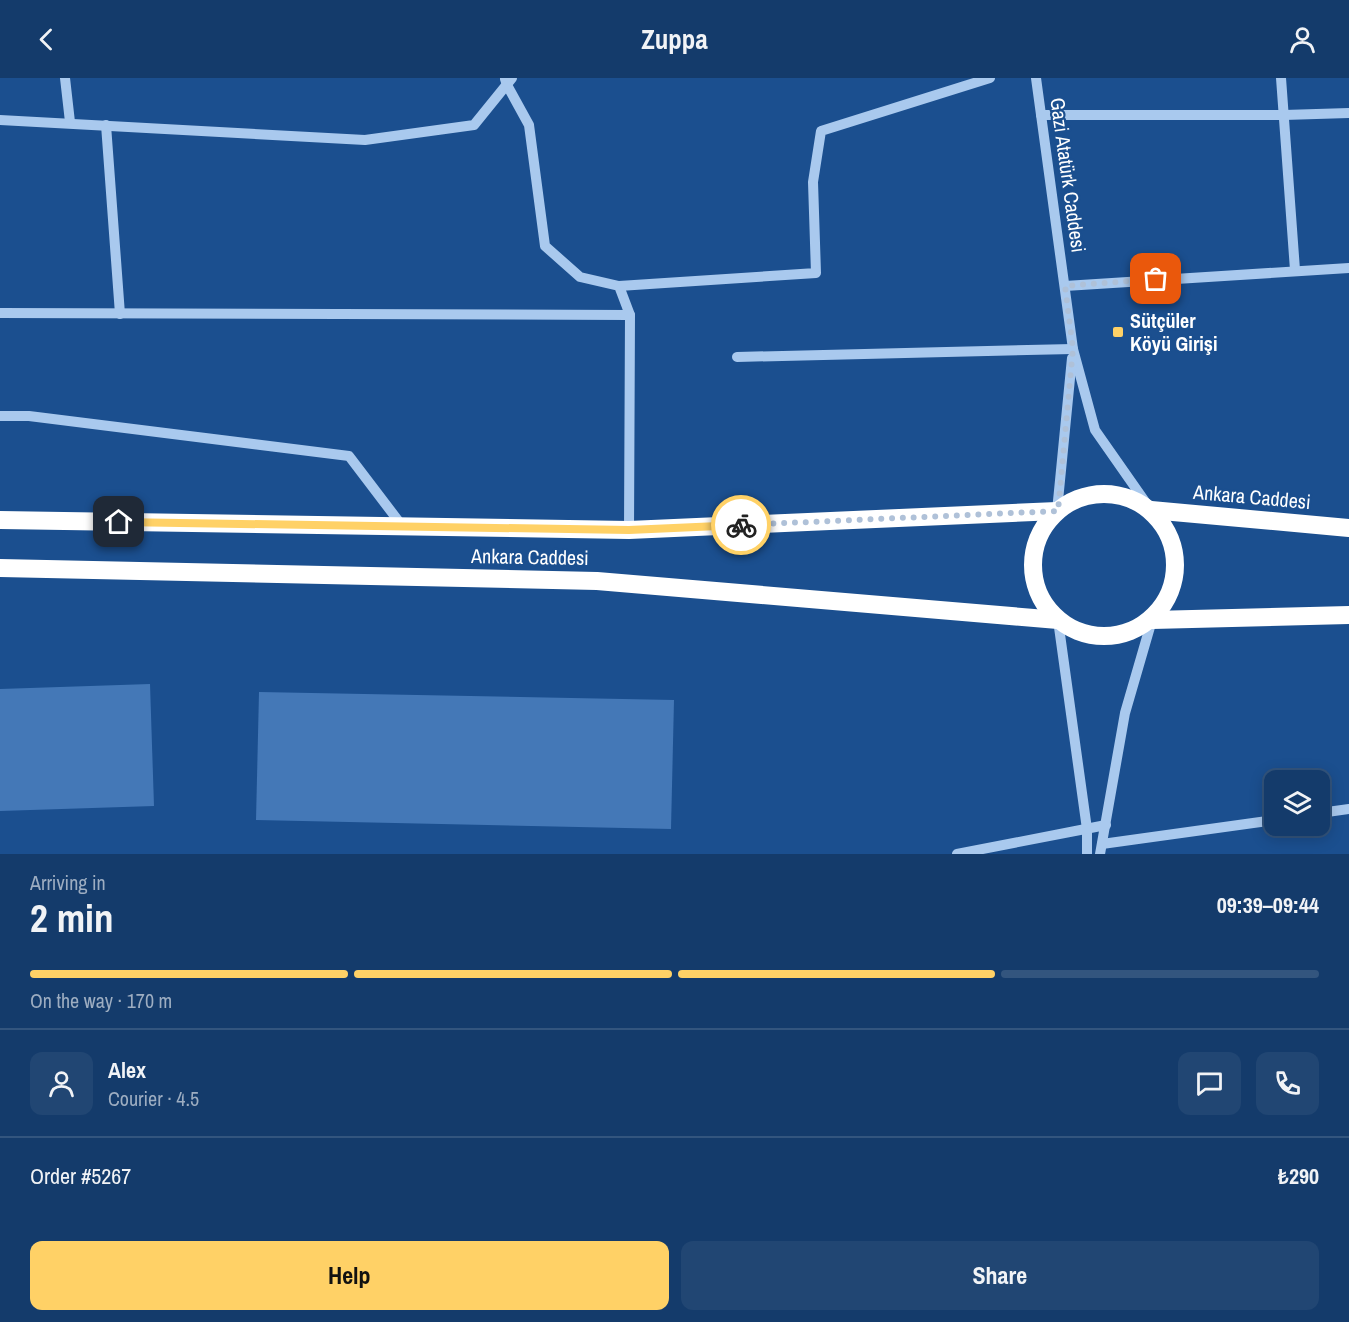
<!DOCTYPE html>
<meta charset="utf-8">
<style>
:root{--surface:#143b6b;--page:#214673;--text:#f1f3f6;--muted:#9dadc1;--line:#33557e;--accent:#ffd166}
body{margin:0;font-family:"Archivo Narrow",sans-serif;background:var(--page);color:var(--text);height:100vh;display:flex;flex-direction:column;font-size:22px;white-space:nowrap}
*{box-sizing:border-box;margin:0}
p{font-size:20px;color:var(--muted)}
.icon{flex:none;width:33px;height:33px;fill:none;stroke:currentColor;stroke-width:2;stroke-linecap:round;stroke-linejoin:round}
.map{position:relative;height:776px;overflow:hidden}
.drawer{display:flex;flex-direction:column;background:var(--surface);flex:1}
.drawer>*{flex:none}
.fabs{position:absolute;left:1264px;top:692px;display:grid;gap:12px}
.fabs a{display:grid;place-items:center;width:66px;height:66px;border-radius:12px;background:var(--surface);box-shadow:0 3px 15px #0003,0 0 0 2px var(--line);font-size:30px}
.pin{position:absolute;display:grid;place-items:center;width:51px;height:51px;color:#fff;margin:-26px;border-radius:12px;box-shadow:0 3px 9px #0006}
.courier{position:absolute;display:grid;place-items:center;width:60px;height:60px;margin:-30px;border:4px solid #ffd166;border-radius:50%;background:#fff;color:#222;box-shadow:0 2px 8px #0007}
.head em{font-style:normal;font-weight:800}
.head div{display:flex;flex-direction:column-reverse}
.head{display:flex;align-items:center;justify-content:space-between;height:102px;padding:0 30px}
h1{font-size:39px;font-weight:800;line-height:45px}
.bar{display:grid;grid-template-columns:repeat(4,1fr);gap:9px 6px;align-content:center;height:72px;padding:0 30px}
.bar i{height:8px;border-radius:4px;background:var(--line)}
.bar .on{background:var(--accent)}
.bar p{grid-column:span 4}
.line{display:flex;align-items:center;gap:15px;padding:0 30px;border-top:2px solid var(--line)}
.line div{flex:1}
.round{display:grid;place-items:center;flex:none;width:63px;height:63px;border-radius:12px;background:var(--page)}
.primary-button{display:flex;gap:12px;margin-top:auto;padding:12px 30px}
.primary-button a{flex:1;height:69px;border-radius:12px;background:var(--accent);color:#111;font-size:24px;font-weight:800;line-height:69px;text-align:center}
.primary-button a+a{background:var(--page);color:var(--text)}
header{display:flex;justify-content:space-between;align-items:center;height:78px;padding:0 30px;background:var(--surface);font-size:27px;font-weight:800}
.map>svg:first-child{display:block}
</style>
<header><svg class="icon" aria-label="back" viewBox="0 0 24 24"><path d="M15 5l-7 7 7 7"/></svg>Zuppa<svg class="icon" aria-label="person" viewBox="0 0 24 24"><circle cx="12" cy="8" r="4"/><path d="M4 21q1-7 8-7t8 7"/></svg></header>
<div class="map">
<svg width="1349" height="776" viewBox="0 0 1349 776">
<rect width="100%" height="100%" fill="#1b4f8f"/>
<g fill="#4478b7">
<path d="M150 606 154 728 0 733V611Z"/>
<path d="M259 614 674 622 671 751 256 742Z"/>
</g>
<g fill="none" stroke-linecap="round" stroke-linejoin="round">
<g stroke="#a9c9ee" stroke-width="10">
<path d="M65 0 70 44"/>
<path d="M1036 0 1073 271 1095 352 1151 432"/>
<path d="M1281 0 1295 192"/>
<path d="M505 1 507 7 529 47 545 168 580 199 619 208 630 237 629 452"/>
<path d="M1041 37H1284L1349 35"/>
<path d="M0 42 365 62 474 47 512 0"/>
<path d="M106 47 120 236"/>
<path d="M619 208 816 195 813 104 821 53 990 0"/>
<path d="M1065 208 1349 190"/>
<path d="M0 235 630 237"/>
<path d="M737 279 1073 271"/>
<path d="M0 338H29L349 378 403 449"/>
<path d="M1057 433 1072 280"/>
<path d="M1058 542 1087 751V776"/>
<path d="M1320 735 1349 731"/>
<path d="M1102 766 1275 742"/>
<path d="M957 776 1106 747"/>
<path d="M1100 776 1125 635 1152 542"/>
</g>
<g stroke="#fff" stroke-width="18">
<circle cx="1104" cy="487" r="71"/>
<path d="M1151 432 1349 450"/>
<path d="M0 442 629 452 1057 433"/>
<path d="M0 490 597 503 1058 542"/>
<path d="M1152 542 1349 537"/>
</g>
</g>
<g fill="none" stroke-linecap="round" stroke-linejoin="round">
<path stroke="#afc1d8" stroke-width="6" stroke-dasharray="0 10.8" d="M741 447 1058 433 1073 271 1065 208 1156 201"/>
<path stroke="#ffd166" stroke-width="8" d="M119 444 629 452 741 447"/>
</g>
<rect fill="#ffd166" stroke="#1b4f8f" stroke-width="2" x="1112" y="248" width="12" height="12" rx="3"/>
<g text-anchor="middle" stroke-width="4.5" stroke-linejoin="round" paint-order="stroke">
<g font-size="20" fill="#fff" stroke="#1b4f8f">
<text transform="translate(1068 97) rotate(82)" y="7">Gazi Atatürk Caddesi</text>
<text transform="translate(1252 419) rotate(5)" y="7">Ankara Caddesi</text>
<text transform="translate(530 479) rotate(1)" y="7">Ankara Caddesi</text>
</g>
<g font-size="20" font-weight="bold" fill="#fff" stroke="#1b4f8f" text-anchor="start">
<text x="1130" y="250">Sütçüler<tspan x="1130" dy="23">Köyü Girişi</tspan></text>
</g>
</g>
</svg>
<div class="fabs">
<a><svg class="icon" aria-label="layers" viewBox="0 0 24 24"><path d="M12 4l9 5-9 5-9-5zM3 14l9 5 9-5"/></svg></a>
</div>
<div class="pin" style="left:1156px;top:201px;background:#ea580c"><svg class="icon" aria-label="bag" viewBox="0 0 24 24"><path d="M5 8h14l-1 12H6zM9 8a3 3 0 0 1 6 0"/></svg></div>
<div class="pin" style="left:119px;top:444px;background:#1f2937"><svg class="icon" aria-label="home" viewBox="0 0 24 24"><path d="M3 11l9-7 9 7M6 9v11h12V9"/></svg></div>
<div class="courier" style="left:741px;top:447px"><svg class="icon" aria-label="bike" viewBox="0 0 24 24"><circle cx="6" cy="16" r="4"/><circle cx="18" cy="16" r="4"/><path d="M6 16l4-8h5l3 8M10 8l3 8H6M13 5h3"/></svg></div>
</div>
<section class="drawer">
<div class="head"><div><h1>2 min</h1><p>Arriving in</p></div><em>09:39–09:44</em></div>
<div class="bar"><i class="on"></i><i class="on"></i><i class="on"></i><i></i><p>On the way · 170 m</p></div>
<div class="line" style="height:108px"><a class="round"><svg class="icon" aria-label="person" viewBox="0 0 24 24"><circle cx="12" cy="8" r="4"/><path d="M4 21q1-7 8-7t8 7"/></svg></a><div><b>Alex</b><p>Courier · 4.5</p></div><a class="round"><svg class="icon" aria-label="chat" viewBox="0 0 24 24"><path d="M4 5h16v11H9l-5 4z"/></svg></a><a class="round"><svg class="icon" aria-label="phone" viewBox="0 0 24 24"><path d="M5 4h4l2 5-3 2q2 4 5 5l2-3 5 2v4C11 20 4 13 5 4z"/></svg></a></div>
<div class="line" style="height:78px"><div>Order #5267</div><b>₺290</b></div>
<div class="primary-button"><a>Help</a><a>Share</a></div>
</section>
